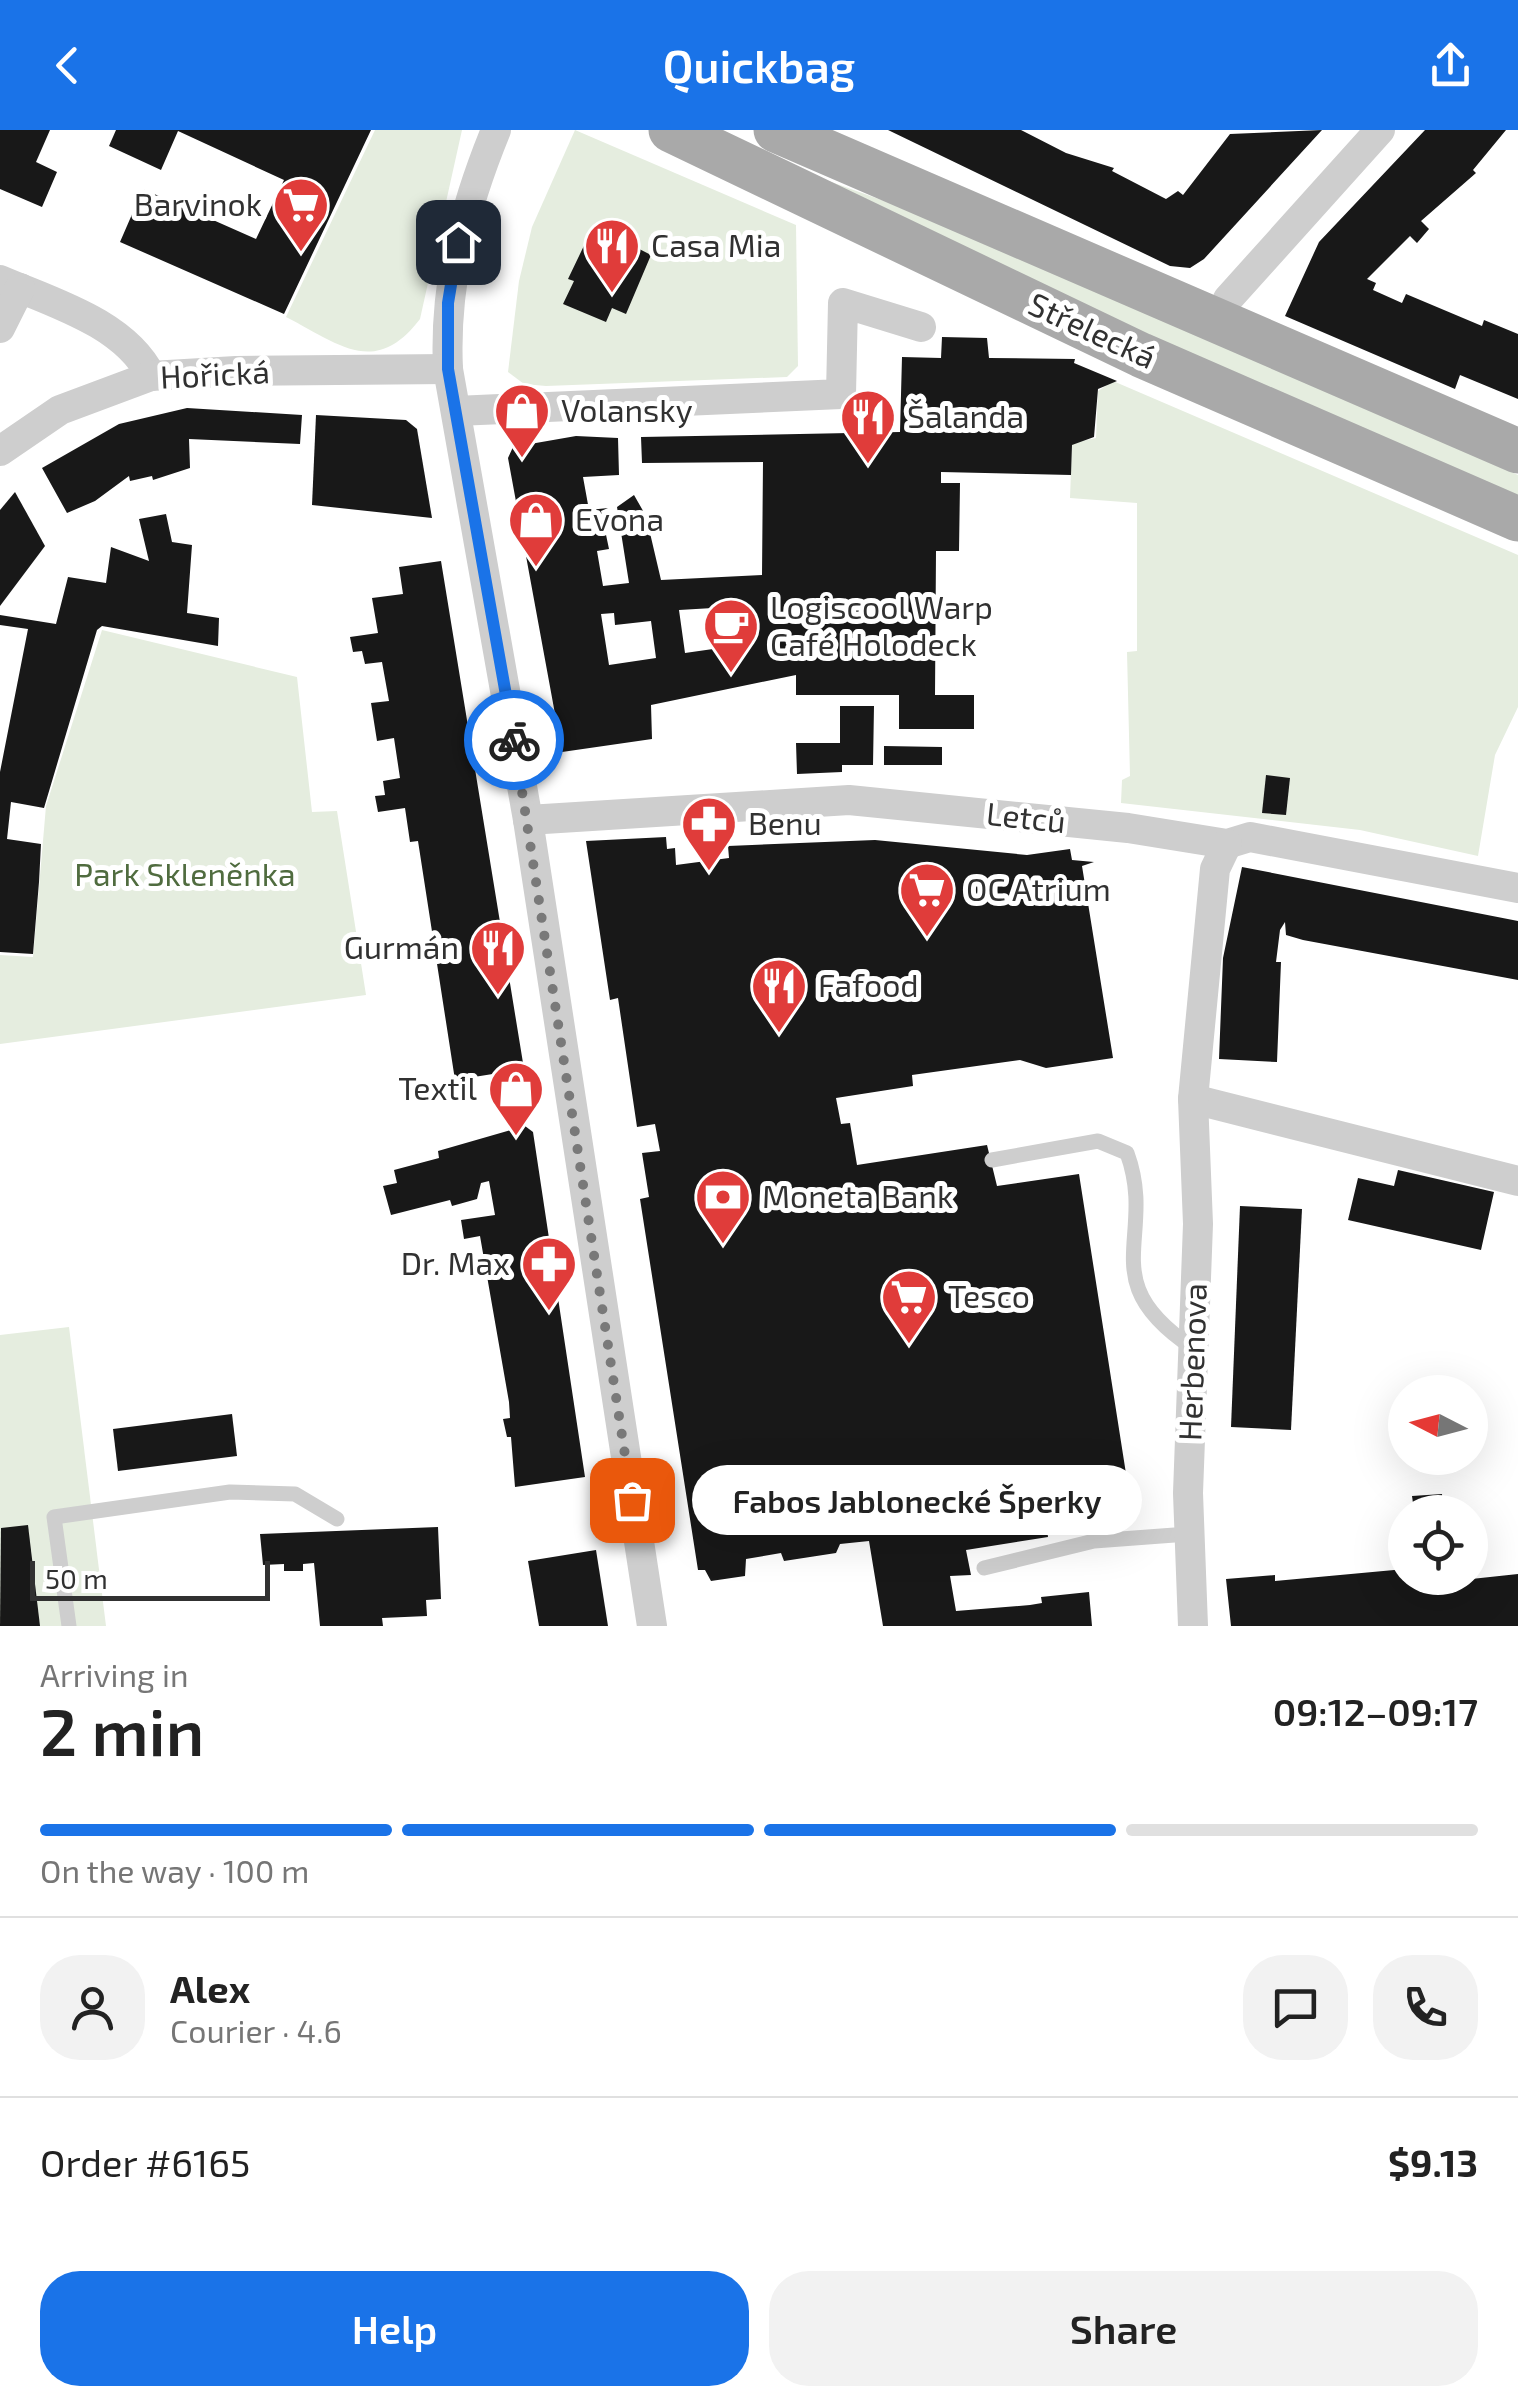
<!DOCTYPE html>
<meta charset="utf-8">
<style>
:root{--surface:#fff;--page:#f2f2f2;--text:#222;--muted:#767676;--line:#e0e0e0;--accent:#1a73e8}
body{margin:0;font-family:"Exo 2",sans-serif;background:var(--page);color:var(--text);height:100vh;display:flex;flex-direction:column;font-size:38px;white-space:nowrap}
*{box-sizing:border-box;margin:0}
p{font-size:32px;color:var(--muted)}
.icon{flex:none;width:55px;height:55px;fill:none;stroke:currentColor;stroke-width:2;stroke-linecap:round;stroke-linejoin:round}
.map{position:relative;height:1496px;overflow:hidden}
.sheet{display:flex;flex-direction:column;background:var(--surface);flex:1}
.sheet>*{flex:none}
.needle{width:65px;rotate:276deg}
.buttons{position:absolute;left:1388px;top:1245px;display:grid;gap:20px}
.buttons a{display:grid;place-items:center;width:100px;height:100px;border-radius:50%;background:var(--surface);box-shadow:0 10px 40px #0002;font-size:50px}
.scale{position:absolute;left:30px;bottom:25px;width:240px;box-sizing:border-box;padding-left:10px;border:5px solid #313131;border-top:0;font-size:28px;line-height:35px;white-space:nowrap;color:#313131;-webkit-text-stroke:8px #fff;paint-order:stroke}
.pin{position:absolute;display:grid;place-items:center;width:85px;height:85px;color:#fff;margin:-42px;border-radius:20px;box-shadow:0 5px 15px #0006}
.courier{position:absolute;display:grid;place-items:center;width:100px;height:100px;margin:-50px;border:8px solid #1a73e8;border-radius:50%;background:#fff;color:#222;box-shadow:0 2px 12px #0007}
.bubble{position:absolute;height:70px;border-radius:35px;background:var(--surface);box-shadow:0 10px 40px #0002;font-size:32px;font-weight:600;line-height:70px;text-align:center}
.overview em{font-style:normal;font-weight:600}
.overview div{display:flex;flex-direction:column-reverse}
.overview{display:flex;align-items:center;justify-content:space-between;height:170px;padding:0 40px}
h1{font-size:65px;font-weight:600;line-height:75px}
.bar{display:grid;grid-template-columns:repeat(4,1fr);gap:15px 10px;align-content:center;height:120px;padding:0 40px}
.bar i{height:12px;border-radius:8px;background:var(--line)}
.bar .selected{background:var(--accent)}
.bar p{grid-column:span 4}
.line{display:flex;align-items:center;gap:25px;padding:0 40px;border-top:2px solid var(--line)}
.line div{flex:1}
.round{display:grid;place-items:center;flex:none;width:105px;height:105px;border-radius:40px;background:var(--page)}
.cta{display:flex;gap:20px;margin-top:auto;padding:20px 40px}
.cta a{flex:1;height:115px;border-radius:40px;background:var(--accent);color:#fff;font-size:40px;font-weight:600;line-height:115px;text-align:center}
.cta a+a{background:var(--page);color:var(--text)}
header{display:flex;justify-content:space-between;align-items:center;height:130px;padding:0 40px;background:var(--accent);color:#fff;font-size:45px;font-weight:600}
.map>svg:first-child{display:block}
</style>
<header><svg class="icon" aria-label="back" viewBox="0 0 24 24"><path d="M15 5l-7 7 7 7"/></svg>Quickbag<svg class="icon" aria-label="share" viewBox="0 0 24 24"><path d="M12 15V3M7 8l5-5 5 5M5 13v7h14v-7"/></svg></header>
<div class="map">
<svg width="1518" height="1496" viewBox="0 0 1518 1496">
<rect width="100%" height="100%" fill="#fff"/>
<g fill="#e5eddf">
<path d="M375 0H462L420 189C375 248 339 214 286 187Z"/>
<path d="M575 0 796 95 798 236 787 247 546 256 524 254 508 242 519 151 532 97Z"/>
<path d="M823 49 943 92 1518 345V371L1202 233Z"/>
<path d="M1113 251 1518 425V577L1495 625 1478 726 1360 700 1121 673 1122 650 1130 646 1127 522 1137 521V373L1070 368 1072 313 1096 308 1098 261Z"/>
<path d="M102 500 297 547 312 682 337 681 366 865 0 914V825L33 827 46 676Z"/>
<path d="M69 1197 106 1496H0V1205Z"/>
</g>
<g fill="#181818" fill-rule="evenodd">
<path d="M0 0H50L36 32 57 42 42 77 0 59Z"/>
<path d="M116 0H371L284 184 120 112 143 59 256 109 284 50 178 1 161 40 109 16Z"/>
<path d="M888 0H1021L1066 23 1114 38 1112 41 1166 69 1178 61 1183 65 1230 4 1322 0 1204 129 1190 138 1170 136Z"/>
<path d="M1425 0H1506L1473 40 1476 43 1421 91 1429 99 1417 113 1410 106 1367 149 1376 153 1373 160 1402 173 1406 164 1482 196 1484 190 1518 204V269L1460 245 1455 259 1285 186 1319 112Z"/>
<path d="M591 101 609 110 612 105 651 125 626 184 612 178 606 192 563 174 574 151 568 149Z"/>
<path d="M942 207 987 208 989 228 1075 229 1074 233 1117 251 1098 259 1094 307 1072 315 1071 345 941 342V353H960L959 421H936L935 565H974V599H899V565H796V545L651 575 652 609 562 622 508 328 513 317 576 306 618 308 619 345 583 347 589 380 608 378 601 381 609 419 597 421 603 456 629 453 617 377 634 365 646 386 661 450 762 445 763 332 642 333 641 307 900 302 902 227 941 228ZM713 478V519L685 523 679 480ZM614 483 615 495 651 491 656 528 609 535 601 484Z"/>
<path d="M187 278 302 285 300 314 189 309 190 338 153 350 152 346 130 351 129 346 95 371 67 383 42 338 119 294Z"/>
<path d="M316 285 406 290 417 299 432 388 312 375Z"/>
<path d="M15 362 45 416 0 476V380Z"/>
<path d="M166 384 172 412 192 415 187 483 219 488 218 516 102 496 97 500 44 678 11 672 7 709 41 714 39 752 33 824 0 822V642L28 499 0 495V485L56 494 68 447 106 453 111 417 149 431 139 389Z"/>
<path d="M441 431 524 939 455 950 418 711 410 712 405 678 378 682 375 666 385 665 383 651 400 648 394 608 377 611 371 573 389 571 382 532 365 534 362 521 353 522 350 507 378 503 372 468 403 464 399 437Z"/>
<path d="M840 576H874L873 635H842V642L797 644 796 613H840Z"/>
<path d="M884 616 942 617V635H884Z"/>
<path d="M1266 645 1290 648 1286 685 1262 683Z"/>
<path d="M666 707 667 719 675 718 676 735 729 728 728 716 875 710 1027 725 1070 719 1072 730 1094 732 1082 736 1113 928 1046 938 1020 930 912 945 913 956 836 968 841 994 850 993 857 1035 987 1015 997 1056 1079 1044 1127 1350 1063 1360 1066 1380 1045 1383 1048 1407 966 1420 971 1445 950 1446 956 1481 1030 1475 1042 1473 1041 1467 1089 1462 1092 1496H883L869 1411 840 1414 836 1423 784 1431 781 1423 746 1429 745 1446 711 1451 705 1440H698L640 1069 649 1067 642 1023 660 1021 655 994 637 997 618 868 610 870 586 711Z"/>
<path d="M1242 737 1518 791V850L1303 810 1286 805 1285 792 1280 800 1276 832H1281L1277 932 1219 929 1223 828Z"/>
<path d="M525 996 533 1002 585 1347 515 1357 511 1307H507L503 1289 510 1288 509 1272 480 1106 464 1109 461 1090 495 1085 489 1051 481 1053 477 1069 452 1076 450 1070 391 1085 383 1056 397 1053 394 1040 439 1028 438 1021Z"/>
<path d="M1398 1040 1494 1062 1481 1120 1348 1090 1358 1048 1394 1056Z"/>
<path d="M1240 1076 1302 1079 1291 1300 1231 1297Z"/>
<path d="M232 1284 237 1326 118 1341 113 1299Z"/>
<path d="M1442 1364 1443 1378 1414 1380 1412 1366Z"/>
<path d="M28 1395 40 1496H0L1 1398Z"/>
<path d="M438 1397 441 1469 426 1470 427 1486 382 1488 383 1496H320L314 1433 303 1434V1441H284V1434L263 1435 260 1404Z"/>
<path d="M596 1420 608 1496H539L528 1431Z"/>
<path d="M1405 1439V1448L1462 1450 1518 1444V1496H1231L1226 1449 1275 1445V1451Z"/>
</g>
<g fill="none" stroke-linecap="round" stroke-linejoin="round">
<g stroke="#cecece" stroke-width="15">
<path d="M992 1030 1098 1011 1127 1023C1158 1108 1091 1150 1193 1218"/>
<path d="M984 1438 1094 1411 1188 1404"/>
<path d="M69 1496 54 1387 230 1362 295 1364 337 1389"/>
</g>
<g stroke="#cecece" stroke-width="30">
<path d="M496 0C464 78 444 155 448 239L528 690 652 1496"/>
<path d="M0 150C51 172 125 193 151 246"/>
<path d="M1228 169 1380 0"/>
<path d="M0 198 20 158"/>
<path d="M456 281 841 264 843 173 921 197"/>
<path d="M0 321 60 280 151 246 236 241 448 239"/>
<path d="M528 690 849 670 1128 698 1227 714 1250 707 1518 758"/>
<path d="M1193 969 1518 1051"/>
<path d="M1193 1496 1188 1363 1198 1094 1193 969 1215 739 1227 714"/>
</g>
<g stroke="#a9a9a9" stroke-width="45">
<path d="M671 0 1141 225 1518 389"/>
<path d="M776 0 1518 321"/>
</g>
</g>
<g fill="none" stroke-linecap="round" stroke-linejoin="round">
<path stroke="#797979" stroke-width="10" stroke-dasharray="0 18" d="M514 610 632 1370"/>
<path stroke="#1a73e8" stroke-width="12" d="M458 112 448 173V239L514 610"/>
</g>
<defs>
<g id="supermarket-pin" transform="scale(2.875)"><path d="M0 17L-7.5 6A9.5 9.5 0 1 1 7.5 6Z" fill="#e03c3a" stroke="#fff"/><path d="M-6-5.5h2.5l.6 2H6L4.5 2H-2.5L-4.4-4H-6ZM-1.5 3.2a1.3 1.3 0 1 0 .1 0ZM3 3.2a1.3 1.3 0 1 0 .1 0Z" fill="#fff"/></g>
<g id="restaurant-pin" transform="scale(2.875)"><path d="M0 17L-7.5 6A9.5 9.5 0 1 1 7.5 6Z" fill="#e03c3a" stroke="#fff"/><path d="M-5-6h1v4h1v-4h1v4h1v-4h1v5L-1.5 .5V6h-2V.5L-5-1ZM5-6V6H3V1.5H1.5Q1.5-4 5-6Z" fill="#fff"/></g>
<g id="shop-pin" transform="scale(2.875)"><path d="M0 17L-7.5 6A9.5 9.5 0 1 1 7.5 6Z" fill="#e03c3a" stroke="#fff"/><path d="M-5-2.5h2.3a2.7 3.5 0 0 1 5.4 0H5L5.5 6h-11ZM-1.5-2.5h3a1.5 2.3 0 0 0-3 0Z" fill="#fff"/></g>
<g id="cafe-pin" transform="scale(2.875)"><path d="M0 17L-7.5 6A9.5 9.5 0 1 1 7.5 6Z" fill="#e03c3a" stroke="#fff"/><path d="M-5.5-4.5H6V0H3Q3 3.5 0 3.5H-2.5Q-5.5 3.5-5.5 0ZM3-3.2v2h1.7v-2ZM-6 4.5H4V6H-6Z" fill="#fff"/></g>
<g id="pharmacy-pin" transform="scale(2.875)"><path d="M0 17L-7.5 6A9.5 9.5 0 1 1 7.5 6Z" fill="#e03c3a" stroke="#fff"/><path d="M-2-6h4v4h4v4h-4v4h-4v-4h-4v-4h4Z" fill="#fff"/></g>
<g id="bank-pin" transform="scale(2.875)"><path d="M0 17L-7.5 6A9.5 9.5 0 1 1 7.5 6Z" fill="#e03c3a" stroke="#fff"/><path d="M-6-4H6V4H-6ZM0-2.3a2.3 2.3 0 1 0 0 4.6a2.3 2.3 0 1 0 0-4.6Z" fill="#fff"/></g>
</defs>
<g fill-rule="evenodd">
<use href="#supermarket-pin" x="301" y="75"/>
<use href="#restaurant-pin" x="612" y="116"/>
<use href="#shop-pin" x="522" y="281"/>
<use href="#restaurant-pin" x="868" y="287"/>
<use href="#shop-pin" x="536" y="390"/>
<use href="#cafe-pin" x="731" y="496"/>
<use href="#pharmacy-pin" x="709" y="694"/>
<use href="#supermarket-pin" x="927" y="760"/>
<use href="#restaurant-pin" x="498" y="818"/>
<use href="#restaurant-pin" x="779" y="856"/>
<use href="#shop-pin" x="516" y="959"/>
<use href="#bank-pin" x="723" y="1067"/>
<use href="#pharmacy-pin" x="549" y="1134"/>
<use href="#supermarket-pin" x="909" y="1167"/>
</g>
<g text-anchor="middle" stroke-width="10" stroke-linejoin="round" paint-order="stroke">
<g font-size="32" fill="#313131" stroke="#fff" text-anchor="start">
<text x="262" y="86" text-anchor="end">Barvinok</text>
<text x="651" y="127">Casa Mia</text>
<text x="561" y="292">Volansky</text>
<text x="907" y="298">Šalanda</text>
<text x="575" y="401">Evona</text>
<text x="770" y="489">Logiscool Warp<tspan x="770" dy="37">Café Holodeck</tspan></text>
<text x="748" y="705">Benu</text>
<text x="966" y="771">OC Atrium</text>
<text x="459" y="829" text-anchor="end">Gurmán</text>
<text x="818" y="867">Fafood</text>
<text x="477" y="970" text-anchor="end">Textil</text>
<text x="762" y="1078">Moneta Bank</text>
<text x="510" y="1145" text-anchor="end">Dr. Max</text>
<text x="948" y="1178">Tesco</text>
</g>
<g font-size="32" fill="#313131" stroke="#fff">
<text transform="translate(1092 201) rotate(25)" y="11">Střelecká</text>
<text transform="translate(215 245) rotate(-3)" y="11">Hořická</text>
<text transform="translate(1026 688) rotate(6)" y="11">Letců</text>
<text transform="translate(1193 1232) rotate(-88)" y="11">Herbenova</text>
</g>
<g font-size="32" fill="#506c3f" stroke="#fff">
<text x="185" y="756">Park Skleněnka</text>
</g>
</g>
</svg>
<div class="buttons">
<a><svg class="needle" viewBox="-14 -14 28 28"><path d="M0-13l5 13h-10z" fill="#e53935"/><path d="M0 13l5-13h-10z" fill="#767676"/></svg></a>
<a><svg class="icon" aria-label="locate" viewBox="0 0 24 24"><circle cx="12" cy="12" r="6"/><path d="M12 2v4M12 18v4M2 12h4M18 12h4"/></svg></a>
</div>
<div class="scale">50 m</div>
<div class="pin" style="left:632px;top:1370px;background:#ea580c"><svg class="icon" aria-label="bag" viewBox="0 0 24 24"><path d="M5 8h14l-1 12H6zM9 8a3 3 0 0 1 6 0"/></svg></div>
<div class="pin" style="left:458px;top:112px;background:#1f2937"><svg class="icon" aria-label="home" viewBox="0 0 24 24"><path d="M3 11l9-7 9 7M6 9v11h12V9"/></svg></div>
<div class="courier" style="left:514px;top:610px"><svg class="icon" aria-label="bike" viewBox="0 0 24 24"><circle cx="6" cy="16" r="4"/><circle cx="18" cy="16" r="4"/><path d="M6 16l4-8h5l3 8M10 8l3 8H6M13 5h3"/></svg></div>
<div class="bubble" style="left:692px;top:1335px;width:450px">Fabos Jablonecké Šperky</div>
</div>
<section class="sheet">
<div class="overview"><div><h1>2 min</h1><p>Arriving in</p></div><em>09:12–09:17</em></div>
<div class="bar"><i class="selected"></i><i class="selected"></i><i class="selected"></i><i></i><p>On the way · 100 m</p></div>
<div class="line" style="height:180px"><a class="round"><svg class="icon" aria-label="person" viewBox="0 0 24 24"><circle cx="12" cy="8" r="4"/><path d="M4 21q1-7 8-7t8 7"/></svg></a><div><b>Alex</b><p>Courier · 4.6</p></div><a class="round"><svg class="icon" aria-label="chat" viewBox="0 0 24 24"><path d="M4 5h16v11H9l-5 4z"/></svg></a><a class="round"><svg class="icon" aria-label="phone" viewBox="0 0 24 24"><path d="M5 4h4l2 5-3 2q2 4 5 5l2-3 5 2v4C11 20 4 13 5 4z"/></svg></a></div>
<div class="line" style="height:130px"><div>Order #6165</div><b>$9.13</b></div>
<div class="cta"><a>Help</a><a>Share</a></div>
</section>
